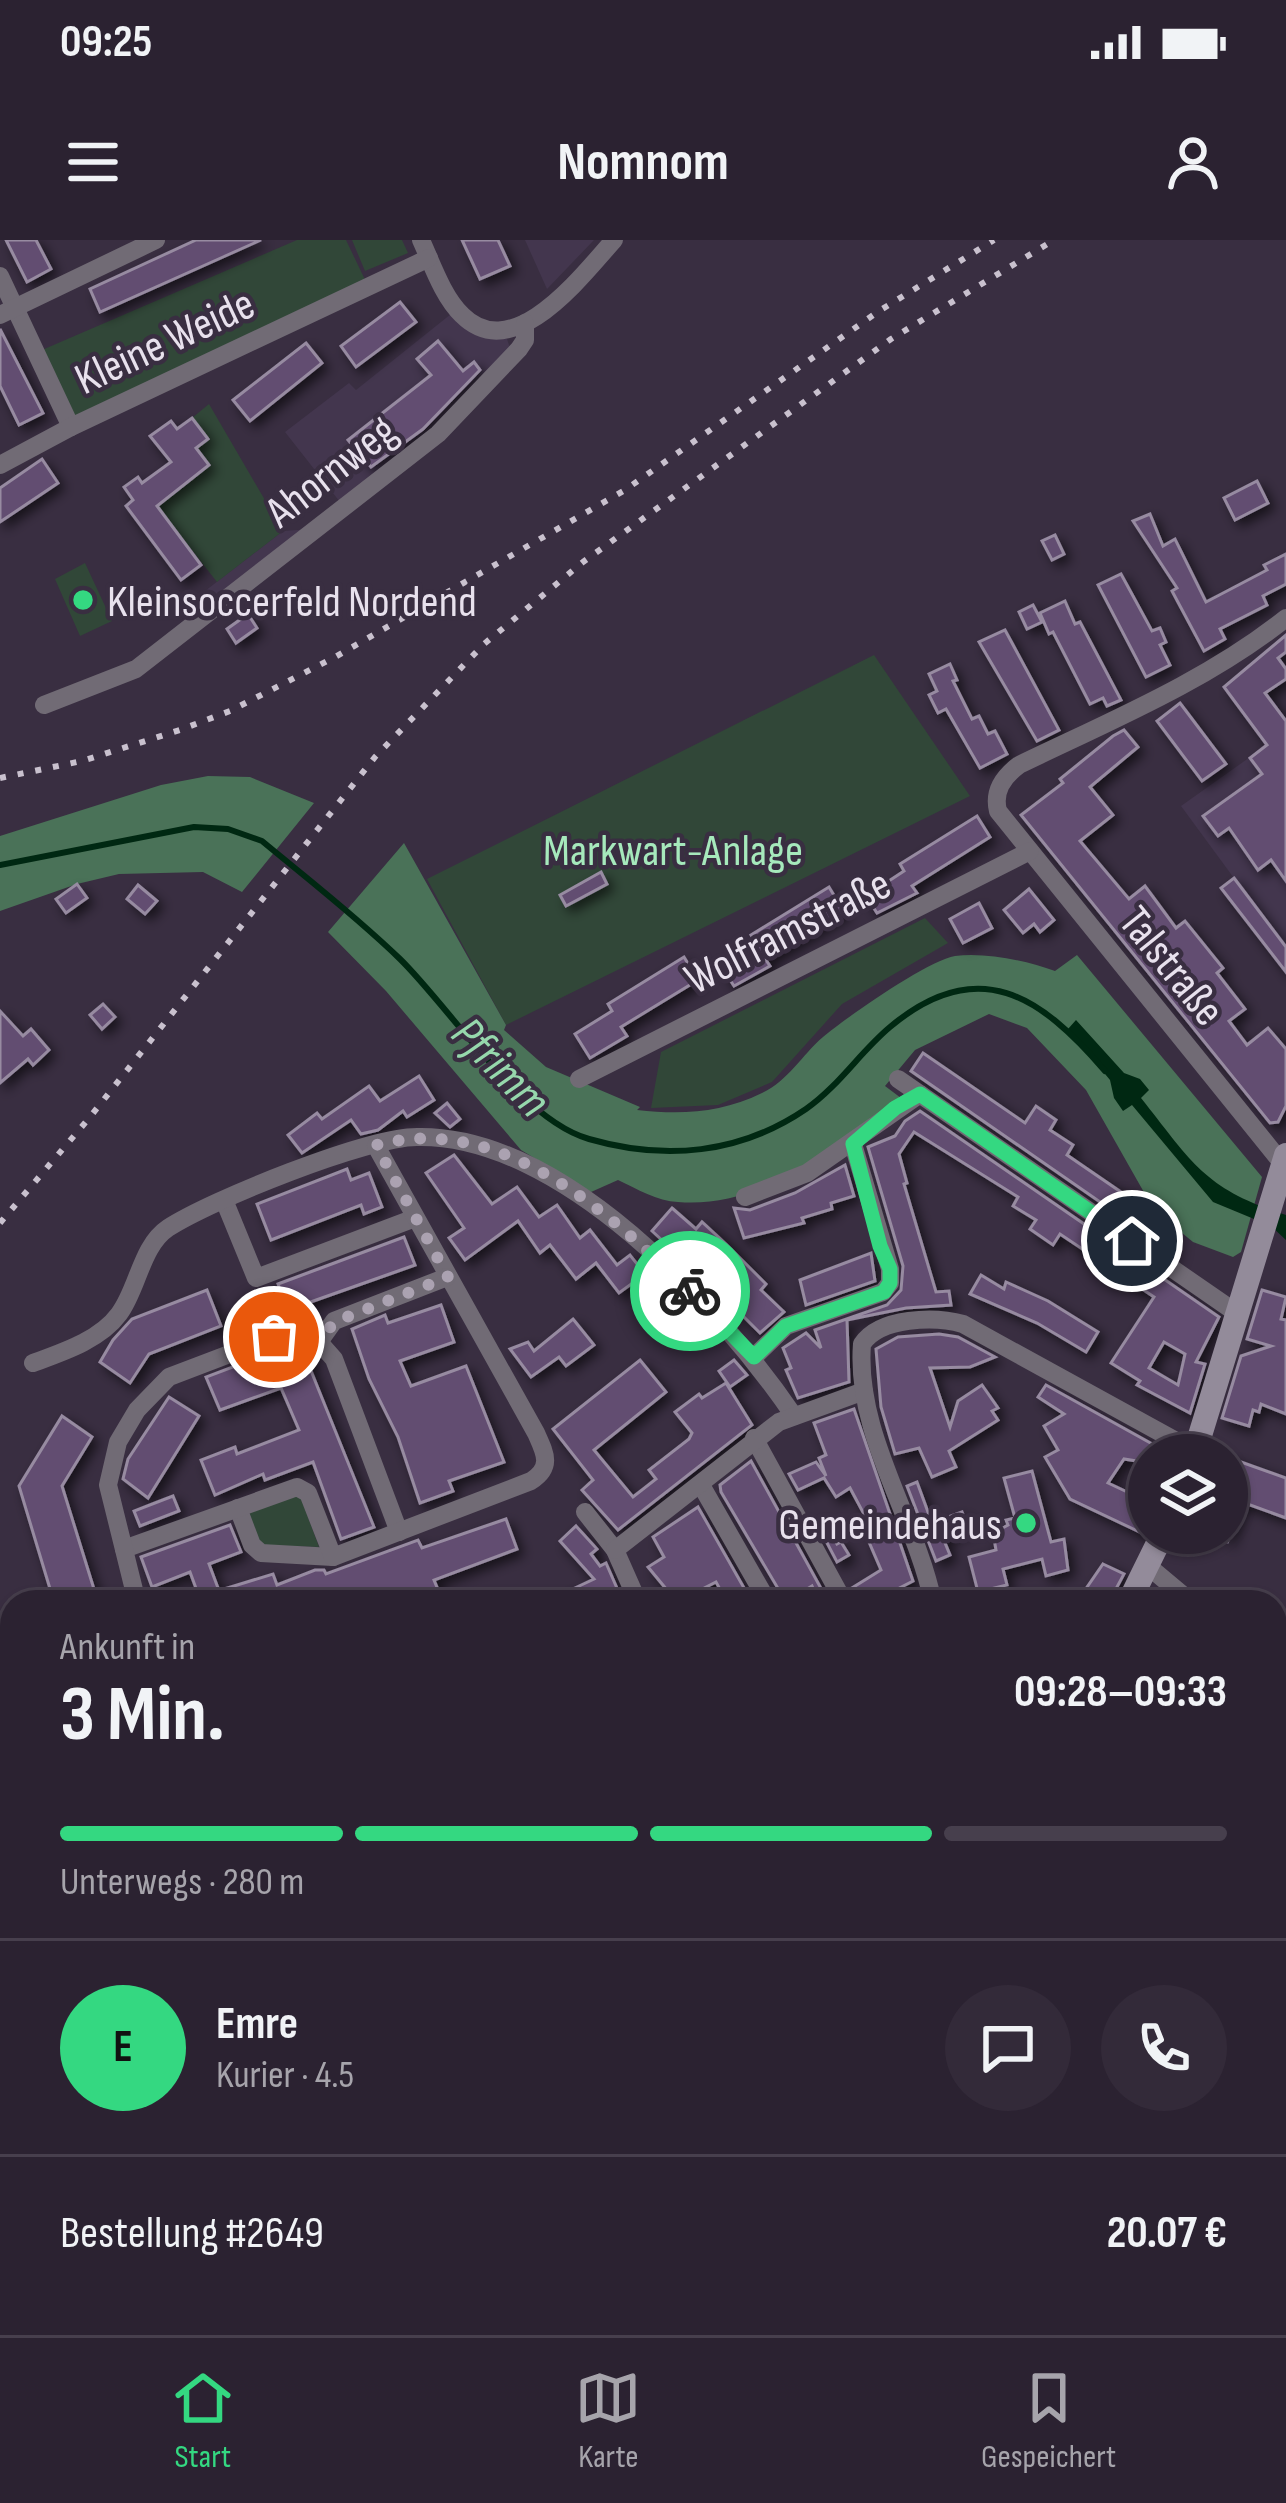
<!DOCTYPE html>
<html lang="de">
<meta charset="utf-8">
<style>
:root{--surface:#2b2231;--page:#332a39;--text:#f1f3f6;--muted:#a6a4ab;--line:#473f4d;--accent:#34d881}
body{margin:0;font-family:"Sofia Sans Condensed",sans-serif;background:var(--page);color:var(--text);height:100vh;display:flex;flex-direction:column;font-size:45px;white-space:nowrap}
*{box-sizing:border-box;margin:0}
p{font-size:39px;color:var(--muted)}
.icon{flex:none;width:66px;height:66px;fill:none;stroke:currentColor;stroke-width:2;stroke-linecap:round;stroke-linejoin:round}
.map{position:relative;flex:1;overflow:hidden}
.sheet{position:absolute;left:0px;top:1350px;width:1287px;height:747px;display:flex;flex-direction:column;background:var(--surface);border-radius:36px 36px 0 0;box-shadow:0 3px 9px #0004,0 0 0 3px var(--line)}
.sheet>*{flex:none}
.tools{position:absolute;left:1128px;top:1194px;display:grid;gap:24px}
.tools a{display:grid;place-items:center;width:120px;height:120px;border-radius:50%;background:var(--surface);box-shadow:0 3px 9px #0004,0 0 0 3px var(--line);font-size:60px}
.pin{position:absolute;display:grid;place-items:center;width:102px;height:102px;color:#fff;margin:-51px;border:6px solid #fff;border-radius:50%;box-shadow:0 3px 12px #0007}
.courier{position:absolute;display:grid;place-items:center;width:120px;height:120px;margin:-60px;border:9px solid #34d881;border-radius:50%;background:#fff;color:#222;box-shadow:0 3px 15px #0007}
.headline em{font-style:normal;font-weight:700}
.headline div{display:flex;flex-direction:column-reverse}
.headline{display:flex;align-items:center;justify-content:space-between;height:204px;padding:0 60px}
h1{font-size:78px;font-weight:700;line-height:90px}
.bar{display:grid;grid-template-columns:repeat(4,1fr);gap:18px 12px;align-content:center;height:144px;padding:0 60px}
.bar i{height:15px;border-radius:9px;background:var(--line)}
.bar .selected{background:var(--accent)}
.bar p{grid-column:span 4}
.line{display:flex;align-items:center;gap:30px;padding:0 60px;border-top:3px solid var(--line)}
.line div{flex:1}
.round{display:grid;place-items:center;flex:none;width:126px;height:126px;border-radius:63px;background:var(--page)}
.status{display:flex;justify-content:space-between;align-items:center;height:84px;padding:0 60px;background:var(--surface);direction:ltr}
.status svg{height:33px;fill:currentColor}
header{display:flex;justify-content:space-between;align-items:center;height:156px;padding:0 60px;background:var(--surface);font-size:54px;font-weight:700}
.tabs{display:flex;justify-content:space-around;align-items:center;height:168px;border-top:3px solid var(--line);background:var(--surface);font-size:33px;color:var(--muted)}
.tabs a{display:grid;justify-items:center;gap:6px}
.tabs .selected{color:var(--accent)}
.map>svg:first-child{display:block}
</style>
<div class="status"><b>09:25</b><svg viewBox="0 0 49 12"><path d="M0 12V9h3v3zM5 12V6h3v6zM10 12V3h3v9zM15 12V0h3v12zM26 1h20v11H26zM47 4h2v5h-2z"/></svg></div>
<header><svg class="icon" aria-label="menu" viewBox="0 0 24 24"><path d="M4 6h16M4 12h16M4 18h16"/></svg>Nomnom<svg class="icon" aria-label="person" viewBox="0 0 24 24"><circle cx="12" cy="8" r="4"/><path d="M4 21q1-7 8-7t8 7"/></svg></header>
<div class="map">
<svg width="1286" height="2095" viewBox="0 0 1286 2095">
<defs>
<filter id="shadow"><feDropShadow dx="5.5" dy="5.5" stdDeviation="6" flood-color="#0009"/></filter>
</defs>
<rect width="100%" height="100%" fill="#392e41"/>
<g fill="#43364e">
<path d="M525 0H594L547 49Z"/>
<path d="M451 74 467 89 507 99 511 111 457 171 340 262 285 192 349 143 356 150Z"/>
<path d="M312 289 210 368 192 367V361L283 291Z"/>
<path d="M1267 505 1286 507V709L1181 566Z"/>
<path d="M1275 1624 1286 1635V1930L1275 1910Z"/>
<path d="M675 2085H789L786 2095H672Z"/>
</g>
<g fill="#314738">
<path d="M297 0H346L368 46 73 182 42 110Z"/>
<path d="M352 0H402L408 13 365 31Z"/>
<path d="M209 164 283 291 217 342 157 266 209 225 196 208 208 198 192 178Z"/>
<path d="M85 323 112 381 80 396 55 339Z"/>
<path d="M874 415 970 556 506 785 427 639Z"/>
<path d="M925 678 948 703 842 764 772 842 718 865 651 868 661 812Z"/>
<path d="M300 1255 319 1307 260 1305 248 1276 251 1272Z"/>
<path d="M12 1733V1802L0 1805V1736Z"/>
<path d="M351 2085H462L401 2095H295Z"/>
</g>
<g fill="#4a7258">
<path d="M208 536 250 537 314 563 242 652 203 632 119 634 77 644 0 671V596L161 545Z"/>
<path d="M404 603 506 785 504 790 546 827 640 867 637 870C682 875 721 873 762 853 789 840 801 816 823 797 847 777 927 721 955 716 986 712 1027 721 1055 731L1077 715 1262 937 1241 1012 1233 1017 1193 1002 1154 970 1086 850 1027 788 989 774 915 810 885 846 901 858C840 907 762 969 678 962 657 961 637 949 618 940L591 952 521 910 386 751 328 692Z"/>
</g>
<path fill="#002812" d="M1076 780 1124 833 1140 839 1149 850 1141 858C1192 922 1204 949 1286 975V1000L1271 986 1213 962 1132 865 1123 871 1114 858 1110 840 1068 789Z"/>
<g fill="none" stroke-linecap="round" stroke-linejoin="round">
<path stroke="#002812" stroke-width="6" d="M0 625 194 587 228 589 262 601C309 640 357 677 400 719 451 769 521 880 589 899 665 921 740 914 806 869 839 846 860 812 890 787 978 713 1041 756 1105 831"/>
</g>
<g fill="#624d71" stroke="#978ba1" stroke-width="3" fill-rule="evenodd" filter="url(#shadow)">
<path d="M6 0H36L51 29 27 42Z"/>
<path d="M196 0H261L100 72 90 49Z"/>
<path d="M462 0H498L510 26 480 39Z"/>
<path d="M400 62 416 82 356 127 341 106Z"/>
<path d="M0 89 43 173 19 185 0 146Z"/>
<path d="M438 101 463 131 474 122 480 130 423 189 371 227 348 200 431 135 417 119Z"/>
<path d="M306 103 322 123 250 181 233 160Z"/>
<path d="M192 178 208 199 196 208 209 225 157 266 201 325 181 340 126 266 133 260 124 247 138 237 142 243 171 222 150 196 171 181 177 189Z"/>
<path d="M42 219 58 243 0 282V248Z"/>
<path d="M1257 241 1268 263 1235 280 1224 258Z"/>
<path d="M1150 274 1163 306 1175 299 1206 362 1267 330 1264 325 1286 314V344L1263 356 1267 365 1220 389 1225 399 1204 411 1172 351 1177 348 1133 281Z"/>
<path d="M1055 295 1064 314 1052 320 1042 301Z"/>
<path d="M1121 334 1152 391 1160 388 1166 402 1160 405 1170 425 1146 437 1098 345Z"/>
<path d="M1065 361 1075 384 1080 382 1121 460 1107 466 1103 458 1090 464 1053 392 1049 394 1040 373Z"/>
<path d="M1033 365 1042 382 1027 389 1019 372Z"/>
<path d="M248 374 257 388 236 403 227 389Z"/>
<path d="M1005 390 1059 490 1037 501 979 402Z"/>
<path d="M1286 395V412L1278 418 1286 429V439L1265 453 1286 481V641L1271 620 1258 630 1229 588 1218 596 1203 576 1262 534 1250 518 1267 505 1224 447Z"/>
<path d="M950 424 957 440 953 441 972 479 979 476 988 494 995 491 1007 514 980 528 946 469 938 473 929 455 937 451 929 434Z"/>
<path d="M1180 463 1226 524 1202 541 1157 481Z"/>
<path d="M1124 490 1138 507 1090 547 1113 575 1080 601 1129 659 1145 646 1176 688 1185 681 1223 728 1217 733 1245 769 1229 781 1247 805 1268 788 1286 809V866L1278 882 1270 883 1021 575 1063 543 1060 539 1113 496Z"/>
<path d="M977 576 990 597 912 646 917 653 877 673 866 656 904 631 900 624Z"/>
<path d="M601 632 607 644 566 666 560 655Z"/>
<path d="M1234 638 1286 707V732L1221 648Z"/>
<path d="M77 644 87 658 66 673 56 659Z"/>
<path d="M138 645 157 661 145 674 127 659Z"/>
<path d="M829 647 844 672 766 720 770 726 734 746 721 726 756 703 751 695Z"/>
<path d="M1029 649 1054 680 1040 692 1034 684 1023 693 1004 670Z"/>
<path d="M979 663 992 688 963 703 950 679Z"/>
<path d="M684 717 698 740 621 787 627 796 590 818 575 794 612 771 608 764Z"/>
<path d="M103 764 115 777 102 789 90 775Z"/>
<path d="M0 771 23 796 31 789 49 810 33 825 28 819 0 843Z"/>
<path d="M923 813 1025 883 1036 866 1056 880 1050 890 1073 905 1067 915 1137 963 1126 980 911 831Z"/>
<path d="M419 836 434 860 407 877 403 871 378 890 361 894 351 880 302 913 288 895 317 873 322 879 369 846 380 861Z"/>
<path d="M447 863 460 879 450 887 435 873Z"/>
<path d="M920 871 1219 1077 1196 1122 1205 1124 1190 1173 1137 1145 1140 1141 1111 1123 1154 1057 1060 994 1053 1005 1030 989 1036 980 1013 966 1018 957 914 892 899 914 907 943 904 944 936 1052 949 1051 951 1065 906 1068 847 1080 849 1142 798 1158 786 1130 791 1128 783 1108 806 1093 821 1108 815 1090 887 1065 901 1050 903 1026 868 907 895 896 905 881ZM1164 1102 1185 1114 1178 1145 1149 1128Z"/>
<path d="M454 915 492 964 517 947 539 977 557 965 580 998 590 990 617 1025 630 1015 645 1034 619 1053 596 1023 576 1039 550 1005 540 1013 518 981 465 1020 449 998 464 988 426 933Z"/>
<path d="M845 925 854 956 831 963 832 969 802 978 804 983 744 998 734 968 750 970 795 953Z"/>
<path d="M347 929 351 940 369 933 382 967 364 974 361 965 271 1000 257 964Z"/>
<path d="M672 968 696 989 702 982 726 1004 766 1044 761 1050 784 1072 760 1093 740 1073 745 1068 723 1048 718 1054 695 1033 701 1026 680 1006 675 1012 652 991Z"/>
<path d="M404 997 415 1025 288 1070 278 1044Z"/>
<path d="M871 1013 875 1041 806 1065 800 1040Z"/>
<path d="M981 1035 1004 1049 1006 1042 1048 1061 1098 1092 1086 1112 1037 1083 970 1054Z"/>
<path d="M207 1050 221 1086 149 1114 130 1143 100 1122 113 1100 132 1079Z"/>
<path d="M1262 1050 1286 1057 1281 1079 1286 1080V1174L1261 1164 1259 1172 1253 1170 1249 1186 1222 1178 1241 1116 1271 1106 1247 1099Z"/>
<path d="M441 1065 454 1102 400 1121 411 1146 466 1126 504 1222 449 1241 453 1251 420 1263 398 1197 369 1139 352 1089 385 1075 388 1083Z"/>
<path d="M573 1079 594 1105 566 1126 559 1117 531 1137 510 1109 528 1102 534 1111Z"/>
<path d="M939 1094 958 1097 995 1117 970 1127 930 1128 950 1187 958 1161 982 1145 998 1168 992 1171 998 1180 949 1211 956 1227 932 1237 919 1208 895 1214 881 1167 876 1109 898 1097Z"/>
<path d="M295 1109 303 1111 374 1287 341 1299 313 1222 265 1240 263 1234 215 1255 201 1220 235 1207 237 1214 299 1190 281 1148 220 1170 206 1137 267 1114 268 1117Z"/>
<path d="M640 1120 666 1152 594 1210 633 1257 656 1239 649 1230 689 1199 692 1193 675 1172 699 1154 702 1158 726 1143 752 1185 618 1290 582 1250 593 1240 553 1189Z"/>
<path d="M734 1120 747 1135 730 1147 719 1131Z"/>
<path d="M1046 1145 1172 1215H1149V1223L1124 1219 1108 1243 1136 1256 1149 1231V1285L1144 1294 1070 1259 1045 1217 1058 1210 1044 1186 1064 1174 1038 1157Z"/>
<path d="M169 1157 199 1176 148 1258 123 1239 128 1219Z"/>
<path d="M854 1169 913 1341 872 1362H857L852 1348 881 1330 869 1302 874 1300 865 1276 850 1248 836 1257 824 1238 798 1250 789 1234 816 1222 826 1236 819 1218 826 1215 814 1183Z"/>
<path d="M62 1176 92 1197 62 1246 98 1362H54L19 1246Z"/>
<path d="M1227 1217 1286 1238V1278L1242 1262 1227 1303Z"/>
<path d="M751 1221 823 1352 816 1355 812 1346 786 1362 721 1252 720 1245Z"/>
<path d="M1032 1231 1051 1302 1064 1299 1068 1330 1046 1336 1042 1319 1003 1329 1007 1345 978 1352 969 1317 996 1310 993 1293 1008 1285 1006 1280 1015 1278 1004 1238Z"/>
<path d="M917 1242 932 1283 962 1272 968 1287 943 1298 950 1315 936 1321 907 1246Z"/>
<path d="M173 1256 179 1271 140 1286 134 1271Z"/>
<path d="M698 1267 752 1362H727L716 1342 677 1362 648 1327 664 1317 653 1297Z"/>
<path d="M506 1279 517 1309 434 1340 441 1357 428 1362H391L387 1351 359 1362H226L221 1350 273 1334 277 1345 315 1330H324L326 1334 418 1300 422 1308Z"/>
<path d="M822 1279 837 1304 841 1302 849 1315 837 1322 816 1282Z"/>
<path d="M230 1285 241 1312 209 1324 221 1356 201 1362 190 1332 152 1347 141 1317Z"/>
<path d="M576 1286 597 1309 591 1314 600 1326 606 1323 623 1362H545L594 1339 560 1301Z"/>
<path d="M1103 1324 1124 1334 1109 1362 1083 1353Z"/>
</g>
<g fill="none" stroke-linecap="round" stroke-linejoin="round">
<g stroke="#716b75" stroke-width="18">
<path d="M421 0C432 24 443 57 462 75 514 127 583 34 614 0"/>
<path d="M0 36 71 187"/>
<path d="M0 75 156 0"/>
<path d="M0 225 71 187 429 18"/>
<path d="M1286 378C1207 441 1110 481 1019 525 1003 537 993 551 998 571L1286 928"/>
<path d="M44 465 136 429 438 194 519 109 525 100V83"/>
<path d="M579 839 1030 611"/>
<path d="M898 839 1238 1074"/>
<path d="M745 957 807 933 920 854"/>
<path d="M224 960 256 1038 415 978"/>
<path d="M319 1102 334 1119 399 1292"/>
<path d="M754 1117 786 1086 883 1052 890 1043V1029L853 904"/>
<path d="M33 1123C63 1112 100 1100 119 1074 138 1049 141 1006 168 988 211 960 367 897 417 897 561 894 719 1066 794 1176"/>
<path d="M754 1198 844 1362"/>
<path d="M701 1245 768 1362"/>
<path d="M238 1268 252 1305 261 1313 333 1317"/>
<path d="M585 1272 615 1310 638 1362"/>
<path d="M124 1309 297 1247 308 1253 333 1317 531 1241C553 1227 545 1213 536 1193L376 906"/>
<path d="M615 1310 779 1182 864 1151"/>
<path d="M1148 1326 1191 1362"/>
<path d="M137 1362 108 1245 118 1202 137 1170 169 1137 274 1097 297 1095 319 1102 334 1081 447 1037"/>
<path d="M933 1362C915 1276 855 1194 862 1104 880 1077 935 1076 963 1084L1196 1212"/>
<path d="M1275 1432 1286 1441"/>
<path d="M0 1565 12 1559"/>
</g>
<path stroke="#716b75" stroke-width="21" d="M1275 1962 1286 1983"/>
<g stroke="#938b9a" stroke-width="24">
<path d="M1194 1215 1286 915"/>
<path d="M1129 1362 1163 1293"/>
<path d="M804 2095 806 2085"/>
</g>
<g stroke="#c9c1ce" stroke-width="6" stroke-dasharray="6 12" stroke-linecap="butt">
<path d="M0 538 82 521 180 490 230 471 335 417 625 250 879 71 994 0"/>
<path d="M0 983 90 877 375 517 484 404 583 322 891 99 1054 0"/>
</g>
</g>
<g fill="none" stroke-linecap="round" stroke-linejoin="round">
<path stroke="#aba2b1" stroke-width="12" stroke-dasharray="0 21.6" d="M274 1097 298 1095 319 1102 334 1082 448 1037 376 905C500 872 608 972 690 1051"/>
<path stroke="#34d881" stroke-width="15" d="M690 1051 754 1117 786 1086 884 1052 890 1043V1029L880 1006 853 904 895 868 920 854 1132 1001"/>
</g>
<g fill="#34d881" stroke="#392e41" stroke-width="4.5">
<circle cx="83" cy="360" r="12"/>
<circle cx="1026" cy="1283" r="12"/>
</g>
<g text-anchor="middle" stroke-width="9" stroke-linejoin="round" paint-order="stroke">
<g font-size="45" fill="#e8e1ed" stroke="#392e41">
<text transform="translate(164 100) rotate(-25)" y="16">Kleine Weide</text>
<text transform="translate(330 230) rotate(-38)" y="16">Ahornweg</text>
<text transform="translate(787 690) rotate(-27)" y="16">Wolframstraße</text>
<text transform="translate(1173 725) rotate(51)" y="16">Talstraße</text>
</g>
<g font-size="45" fill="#e8e1ed" stroke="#392e41" text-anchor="start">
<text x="107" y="376">Kleinsoccerfeld Nordend</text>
<text x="1002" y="1299" text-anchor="end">Gemeindehaus</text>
</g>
<g font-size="45" fill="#a6e9bc" stroke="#392e41">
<text x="673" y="625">Markwart-Anlage</text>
</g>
<g font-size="48" font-style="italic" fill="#96d8ac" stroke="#392e41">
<text transform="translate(502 826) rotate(46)" y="17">Pfrimm</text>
</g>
</g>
</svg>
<div class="tools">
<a><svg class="icon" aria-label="layers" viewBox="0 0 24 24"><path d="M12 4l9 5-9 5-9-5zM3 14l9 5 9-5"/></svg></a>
</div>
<div class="pin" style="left:274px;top:1097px;background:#ea580c"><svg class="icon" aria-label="bag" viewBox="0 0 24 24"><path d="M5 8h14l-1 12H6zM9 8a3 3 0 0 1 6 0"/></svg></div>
<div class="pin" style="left:1132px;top:1001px;background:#1f2937"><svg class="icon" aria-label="home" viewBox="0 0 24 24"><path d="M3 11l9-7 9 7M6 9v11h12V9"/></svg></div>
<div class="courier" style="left:690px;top:1051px"><svg class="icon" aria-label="bike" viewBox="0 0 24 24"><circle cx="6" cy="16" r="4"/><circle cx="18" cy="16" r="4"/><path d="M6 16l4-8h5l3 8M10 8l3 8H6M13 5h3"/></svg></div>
<section class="sheet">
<div class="headline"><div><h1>3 Min.</h1><p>Ankunft in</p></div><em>09:28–09:33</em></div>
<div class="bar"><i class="selected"></i><i class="selected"></i><i class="selected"></i><i></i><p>Unterwegs · 280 m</p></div>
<div class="line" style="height:216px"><b class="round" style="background:var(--accent);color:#111">E</b><div><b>Emre</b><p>Kurier · 4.5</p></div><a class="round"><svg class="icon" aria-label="chat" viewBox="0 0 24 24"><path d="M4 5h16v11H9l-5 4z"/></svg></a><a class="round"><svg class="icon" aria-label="phone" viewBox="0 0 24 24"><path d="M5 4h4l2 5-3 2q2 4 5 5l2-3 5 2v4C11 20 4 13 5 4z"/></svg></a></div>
<div class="line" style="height:156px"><div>Bestellung #2649</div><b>20.07 €</b></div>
</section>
</div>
<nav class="tabs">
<a class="selected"><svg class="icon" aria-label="home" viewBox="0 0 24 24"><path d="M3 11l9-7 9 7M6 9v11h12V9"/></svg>Start</a>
<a><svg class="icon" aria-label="map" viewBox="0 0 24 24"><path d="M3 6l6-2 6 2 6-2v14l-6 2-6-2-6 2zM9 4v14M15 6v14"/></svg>Karte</a>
<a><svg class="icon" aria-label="saved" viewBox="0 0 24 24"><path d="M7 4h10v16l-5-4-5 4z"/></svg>Gespeichert</a>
</nav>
